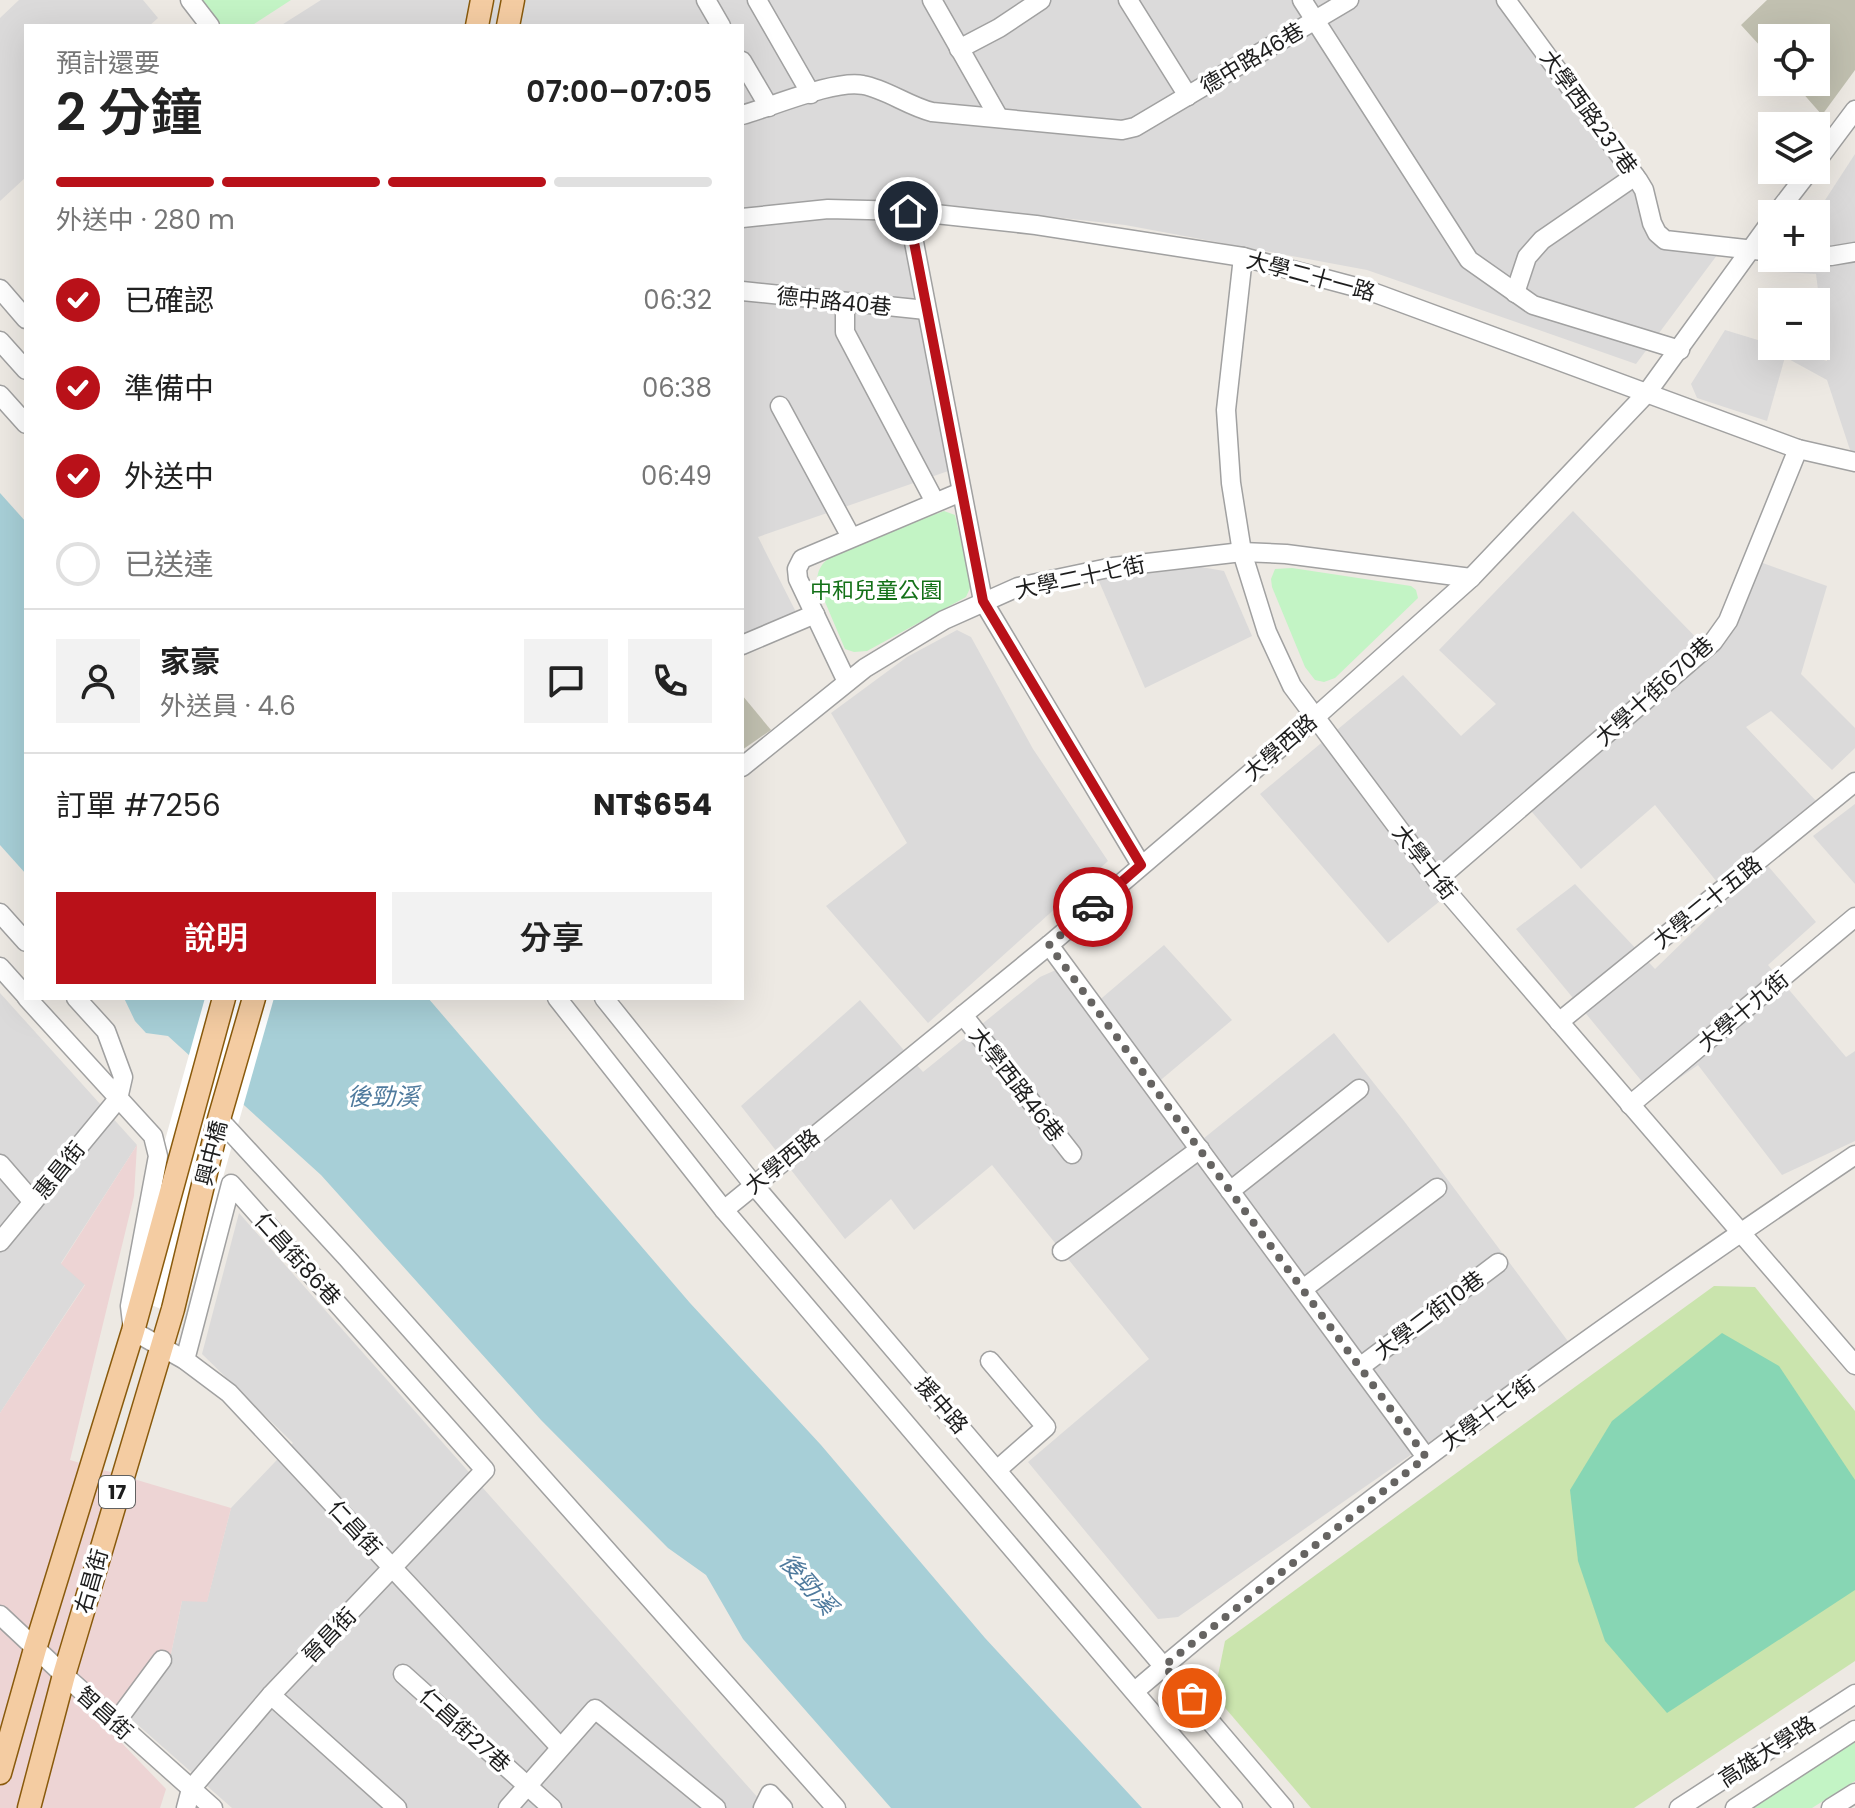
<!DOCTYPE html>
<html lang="zh-TW">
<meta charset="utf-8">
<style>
:root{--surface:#fff;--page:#f2f2f2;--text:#222;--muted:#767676;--line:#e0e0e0;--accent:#b91119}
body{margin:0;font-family:Poppins,"Noto Sans TC",sans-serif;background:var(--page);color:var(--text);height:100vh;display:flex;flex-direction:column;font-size:30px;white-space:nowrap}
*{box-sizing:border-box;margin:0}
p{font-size:26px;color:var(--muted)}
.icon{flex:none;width:44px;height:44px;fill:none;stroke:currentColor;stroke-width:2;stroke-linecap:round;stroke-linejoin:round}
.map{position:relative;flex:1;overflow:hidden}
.details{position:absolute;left:24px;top:24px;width:720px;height:976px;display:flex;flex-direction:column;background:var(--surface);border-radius:0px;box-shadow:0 8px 32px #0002}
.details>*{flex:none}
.controls{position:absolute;left:1758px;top:24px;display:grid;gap:16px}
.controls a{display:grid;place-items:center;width:72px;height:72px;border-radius:0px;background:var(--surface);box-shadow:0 8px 32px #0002;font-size:40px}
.pin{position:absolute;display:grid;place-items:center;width:68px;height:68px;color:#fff;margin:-34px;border:4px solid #fff;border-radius:50%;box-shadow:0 2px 8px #0007}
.courier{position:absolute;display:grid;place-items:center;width:80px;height:80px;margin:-40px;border:6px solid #b91119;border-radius:50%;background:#fff;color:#222;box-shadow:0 2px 10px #0007}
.overview em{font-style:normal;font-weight:600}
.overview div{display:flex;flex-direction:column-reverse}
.overview{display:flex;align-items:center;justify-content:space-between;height:136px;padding:0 32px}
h1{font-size:52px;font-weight:600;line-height:60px}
.bar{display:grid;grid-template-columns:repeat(4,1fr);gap:12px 8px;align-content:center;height:96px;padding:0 32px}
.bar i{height:10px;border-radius:6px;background:var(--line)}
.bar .current{background:var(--accent)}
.bar p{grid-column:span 4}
.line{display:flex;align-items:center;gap:20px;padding:0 32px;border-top:2px solid var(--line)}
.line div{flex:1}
.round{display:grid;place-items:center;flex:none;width:84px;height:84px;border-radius:0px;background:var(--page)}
ol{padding:0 32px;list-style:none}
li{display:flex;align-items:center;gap:24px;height:88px}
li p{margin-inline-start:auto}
li .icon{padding:8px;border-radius:50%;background:var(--accent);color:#fff;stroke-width:4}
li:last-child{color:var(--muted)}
li i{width:44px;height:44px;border:4px solid var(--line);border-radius:50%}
.cta{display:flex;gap:16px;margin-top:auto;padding:16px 32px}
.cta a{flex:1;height:92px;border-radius:0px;background:var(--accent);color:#fff;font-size:32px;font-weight:600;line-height:92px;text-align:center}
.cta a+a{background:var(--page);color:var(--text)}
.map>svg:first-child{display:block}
</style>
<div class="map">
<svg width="1855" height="1808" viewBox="0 0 1855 1808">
<rect width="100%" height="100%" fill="#ede9e3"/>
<g fill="#dbdada">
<path d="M19 0H143L158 18 149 26H26V177L0 201V18Z"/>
<path d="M321 0H1513L1669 240 1726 243 1636 364 1367 270 1125 225 911 201 954 469 758 537 798 616 742 641V26H280Z"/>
<path d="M1855 154V454L1851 453 1827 380 1785 357 1767 421 1697 398 1691 384 1725 330 1827 361 1816 274 1781 272 1789 258H1816V214Z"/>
<path d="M1573 511 1713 655 1760 562 1827 586 1801 674 1855 728V748L1832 770 1771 711 1746 727 1817 802 1757 853 1816 922 1768 965 1846 1057 1855 1051V1141L1782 1175 1698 1065 1654 1096 1516 929 1575 884 1655 969 1729 897 1655 805 1581 869 1519 797 1426 879 1440 901 1388 943 1260 794 1403 675 1461 736 1496 704 1439 650Z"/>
<path d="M1201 567 1224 571 1252 636 1145 688 1098 579Z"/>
<path d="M957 630 971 637 1033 749 1108 861 928 1023 826 906 907 843 831 713 907 657Z"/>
<path d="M1855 804V884L1813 836Z"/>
<path d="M1164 945 1232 1020 1156 1084 1198 1143 1334 1033 1404 1121 1570 1344 1178 1617 1158 1619 1028 1462 1149 1359 992 1165 914 1230 891 1199 845 1239 741 1106 860 1000 923 1072 1040 977 1067 965 1096 1003Z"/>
<path d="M0 993 137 1145 61 1263 85 1284 0 1413Z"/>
<path d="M239 1213 767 1808H232L130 1718 168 1668 182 1601H207L231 1508 293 1443 202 1354Z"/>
</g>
<path fill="#edd4d4" d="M137 1145 134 1196 70 1460 231 1508 207 1602 182 1601 168 1668 116 1737 166 1789 160 1808H0V1413L85 1285 61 1264Z"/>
<g fill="#c1c0b0">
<path d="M1767 0H1855V70L1822 115 1793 82H1816V38H1772V59L1741 25Z"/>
<path d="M742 695 771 730 742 750Z"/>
</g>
<path fill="#cae4ad" d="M1714 1286 1755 1287 1855 1411V1661L1634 1808H1311L1214 1695 1225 1641Z"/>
<g fill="#c3f4c5">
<path d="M193 0H291L251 26H213Z"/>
<path d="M944 511 955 515 971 586 966 597 867 651 854 652 845 649 817 583C817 576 818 571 822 565 839 544 916 522 944 511Z"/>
<path d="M1292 568 1411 586 1416 590 1418 598 1335 678 1324 682 1315 680 1305 667 1272 587 1271 579 1275 569Z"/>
<path d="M1855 1741V1781L1812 1808H1748Z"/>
</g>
<path fill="#87d6b4" d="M1722 1333 1779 1366 1855 1480V1590L1667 1713 1605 1641 1578 1561 1570 1490 1612 1421Z"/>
<g fill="#a7cfd7">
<path d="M0 493 26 522V874L0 845Z"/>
<path d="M124 998H428L690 1303 821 1445 985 1638 1142 1808H891L743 1639 706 1575 668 1548 541 1420 321 1175 168 1036 146 1033 135 1021Z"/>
</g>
<path fill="#fff" d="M205 998H274L183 1318 122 1293Z"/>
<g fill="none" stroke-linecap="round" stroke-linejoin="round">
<g stroke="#a1a1a1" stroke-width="21">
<g id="minor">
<path d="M190 0 210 26"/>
<path d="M706 0 721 26"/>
<path d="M757 0 811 94"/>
<path d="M932 0 999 118"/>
<path d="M1128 0 1188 96"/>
<path d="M1302 0 1469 260 1533 305 1680 350"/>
<path d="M1506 0 1638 180 1644 190 1652 223 1657 233 1665 240 1772 252"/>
<path d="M959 49 999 28 1041 0"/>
<path d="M742 61 769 107"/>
<path d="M742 115C771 107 836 79 863 85 886 89 908 106 932 112L1122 130 1135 127 1349 0"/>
<path d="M1816 162 1855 110"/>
<path d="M908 211 983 601 1141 865"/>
<path d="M1776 214 1810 170"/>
<path d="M742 218 828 209 908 211 1036 225 1243 257 1367 290 1798 449 1855 462"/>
<path d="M1816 255 1831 256 1855 252"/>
<path d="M1243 257 1226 410 1231 483 1242 552 1267 632 1292 686 1437 880 1855 1365"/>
<path d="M0 289 26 319"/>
<path d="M742 291 926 310"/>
<path d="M1515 293 1527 257 1542 240 1635 176"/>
<path d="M845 303V332L935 502"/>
<path d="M0 341 26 370"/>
<path d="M0 395 26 424"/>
<path d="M780 406 851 537"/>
<path d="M742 645 815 614"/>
<path d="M847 682 798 579 797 569 802 559 961 492"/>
<path d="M742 767 865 668 944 620 1018 587 1113 567 1242 552 1286 554 1471 578"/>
<path d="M1437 880 1713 642 1728 621 1798 449"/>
<path d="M0 913 26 942"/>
<path d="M1049 945 1426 1457"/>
<path d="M0 967 26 996"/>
<path d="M27 998 153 1136 158 1156 130 1306 133 1331 185 1360 229 1393 560 1747"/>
<path d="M557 998 724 1210 1233 1808"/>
<path d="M604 998 753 1184 1284 1808"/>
<path d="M963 1015 1072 1154"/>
<path d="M1559 1022 1855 782"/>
<path d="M1630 1105 1855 917"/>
<path d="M219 1119 347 1258 836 1808"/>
<path d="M0 1164 33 1202"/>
<path d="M1230 1191 1359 1089"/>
<path d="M724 1210 1049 945 1302 729 1471 578 1646 394 1772 220"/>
<path d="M0 1242 118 1099 123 1077 106 1031 76 998"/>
<path d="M1062 1251 1200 1149"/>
<path d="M1303 1289 1437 1188"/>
<path d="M185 1360 231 1184 485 1470 271 1695 191 1789 186 1808"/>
<path d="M990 1361 1046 1427 997 1470"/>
<path d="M1360 1367 1498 1263"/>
<path d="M0 1615 64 1675 213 1808"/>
<path d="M403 1674 552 1808"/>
<path d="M1135 1691C1362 1496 1607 1322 1855 1155"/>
<path d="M271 1695 397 1808"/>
<path d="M116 1722 162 1660"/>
<path d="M508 1808 595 1709 716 1808"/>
<path d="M763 1808 770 1794 783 1808"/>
<path d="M1679 1808 1855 1694"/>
<path d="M1735 1808 1855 1730"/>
<path d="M1831 1808 1855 1793"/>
</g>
</g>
<g stroke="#895a0c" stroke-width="25">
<g id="major">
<path d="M477 26 482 0"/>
<path d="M508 26 513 0"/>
<path d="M0 1773 35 1649 133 1331 224 998"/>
<path d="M29 1808 64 1675 173 1309 219 1119 254 998"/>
</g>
</g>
<use href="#minor" stroke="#fff" stroke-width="18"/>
<use href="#major" stroke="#f4cca2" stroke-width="22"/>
</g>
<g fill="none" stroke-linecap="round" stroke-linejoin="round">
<path stroke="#666462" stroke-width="8" stroke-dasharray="0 14.4" d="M1093 907 1049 945 1426 1457 1164 1666 1192 1698"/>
<path stroke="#b91119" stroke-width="10" d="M908 211 983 601 1141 865 1093 907"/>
</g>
<g text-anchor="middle" stroke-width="7" stroke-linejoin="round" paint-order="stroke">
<rect fill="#fff" stroke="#616161" stroke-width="2" x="99" y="1476" width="36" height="32" rx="6"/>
<g font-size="20" font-weight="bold" fill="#1d1d1d">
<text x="117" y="1499">17</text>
</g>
<g font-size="22" fill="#1d1d1d" stroke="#fff">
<text transform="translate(1252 58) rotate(-31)" y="8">德中路46巷</text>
<text transform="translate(1589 112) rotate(54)" y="8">大學西路237巷</text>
<text transform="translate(1311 276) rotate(15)" y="8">大學二十一路</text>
<text transform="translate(834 301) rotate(6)" y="8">德中路40巷</text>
<text transform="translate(1080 577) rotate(-12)" y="8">大學二十七街</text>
<text transform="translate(1654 691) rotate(-42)" y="8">大學十街670巷</text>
<text transform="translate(1280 747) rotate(-41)" y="8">大學西路</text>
<text transform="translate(1425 862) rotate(52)" y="8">大學十街</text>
<text transform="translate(1707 902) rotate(-39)" y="8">大學二十五路</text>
<text transform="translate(1743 1011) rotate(-40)" y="8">大學十九街</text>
<text transform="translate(1017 1084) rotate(52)" y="8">大學西路46巷</text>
<text transform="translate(211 1153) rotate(-76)" y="8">興中橋</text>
<text transform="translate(782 1161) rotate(-39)" y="8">大學西路</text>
<text transform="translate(59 1170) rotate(-51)" y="8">惠昌街</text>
<text transform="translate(298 1259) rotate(48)" y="8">仁昌街86巷</text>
<text transform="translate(1429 1315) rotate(-37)" y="8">大學二街10巷</text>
<text transform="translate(942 1405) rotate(49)" y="8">援中路</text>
<text transform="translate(1488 1413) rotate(-36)" y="8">大學十七街</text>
<text transform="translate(355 1528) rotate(47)" y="8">仁昌街</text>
<text transform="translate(91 1581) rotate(-74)" y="8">右昌街</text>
<text transform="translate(329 1635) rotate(-46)" y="8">晉昌街</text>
<text transform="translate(105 1713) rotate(42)" y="8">智昌街</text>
<text transform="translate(465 1730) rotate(42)" y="8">仁昌街27巷</text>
<text transform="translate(1767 1751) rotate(-33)" y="8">高雄大學路</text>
</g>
<g font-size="22" fill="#147118" stroke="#fff">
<text x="876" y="598">中和兒童公園</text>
</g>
<g font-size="24" font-style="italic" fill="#4f7a9d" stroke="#fff">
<text x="383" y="1105">後勁溪</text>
<text transform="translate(808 1584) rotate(49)" y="8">後勁溪</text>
</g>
</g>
</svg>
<div class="controls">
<a><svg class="icon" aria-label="locate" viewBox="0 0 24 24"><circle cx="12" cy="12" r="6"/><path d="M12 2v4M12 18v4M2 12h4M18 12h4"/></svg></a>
<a><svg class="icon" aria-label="layers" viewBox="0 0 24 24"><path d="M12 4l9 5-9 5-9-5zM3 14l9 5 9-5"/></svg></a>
<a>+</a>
<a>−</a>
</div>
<div class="pin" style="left:1192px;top:1698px;background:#ea580c"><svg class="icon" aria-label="bag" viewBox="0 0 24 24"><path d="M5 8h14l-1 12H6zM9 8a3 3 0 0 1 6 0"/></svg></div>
<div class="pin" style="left:908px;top:211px;background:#1f2937"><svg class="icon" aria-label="home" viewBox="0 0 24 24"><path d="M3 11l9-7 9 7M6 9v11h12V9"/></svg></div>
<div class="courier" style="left:1093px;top:907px"><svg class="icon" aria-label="car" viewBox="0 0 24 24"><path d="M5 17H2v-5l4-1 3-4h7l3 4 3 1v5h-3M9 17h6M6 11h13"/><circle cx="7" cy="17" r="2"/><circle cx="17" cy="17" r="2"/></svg></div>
<section class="details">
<div class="overview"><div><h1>2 分鐘</h1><p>預計還要</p></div><em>07:00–07:05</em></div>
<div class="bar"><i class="current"></i><i class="current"></i><i class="current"></i><i></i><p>外送中 · 280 m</p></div>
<ol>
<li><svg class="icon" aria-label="check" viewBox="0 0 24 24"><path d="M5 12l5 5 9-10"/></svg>已確認<p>06:32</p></li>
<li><svg class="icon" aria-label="check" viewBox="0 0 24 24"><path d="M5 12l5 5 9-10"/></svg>準備中<p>06:38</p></li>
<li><svg class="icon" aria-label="check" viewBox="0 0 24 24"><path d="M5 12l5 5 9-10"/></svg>外送中<p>06:49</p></li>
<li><i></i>已送達</li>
</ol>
<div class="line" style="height:144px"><a class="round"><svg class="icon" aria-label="person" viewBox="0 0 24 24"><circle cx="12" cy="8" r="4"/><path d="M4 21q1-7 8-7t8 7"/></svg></a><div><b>家豪</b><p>外送員 · 4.6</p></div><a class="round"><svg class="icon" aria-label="chat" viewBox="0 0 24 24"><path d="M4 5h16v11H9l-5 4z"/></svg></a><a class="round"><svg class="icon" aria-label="phone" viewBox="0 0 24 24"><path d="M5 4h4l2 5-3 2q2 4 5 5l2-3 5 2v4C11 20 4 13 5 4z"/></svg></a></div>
<div class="line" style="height:104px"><div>訂單 #7256</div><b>NT$654</b></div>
<div class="cta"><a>說明</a><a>分享</a></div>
</section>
</div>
